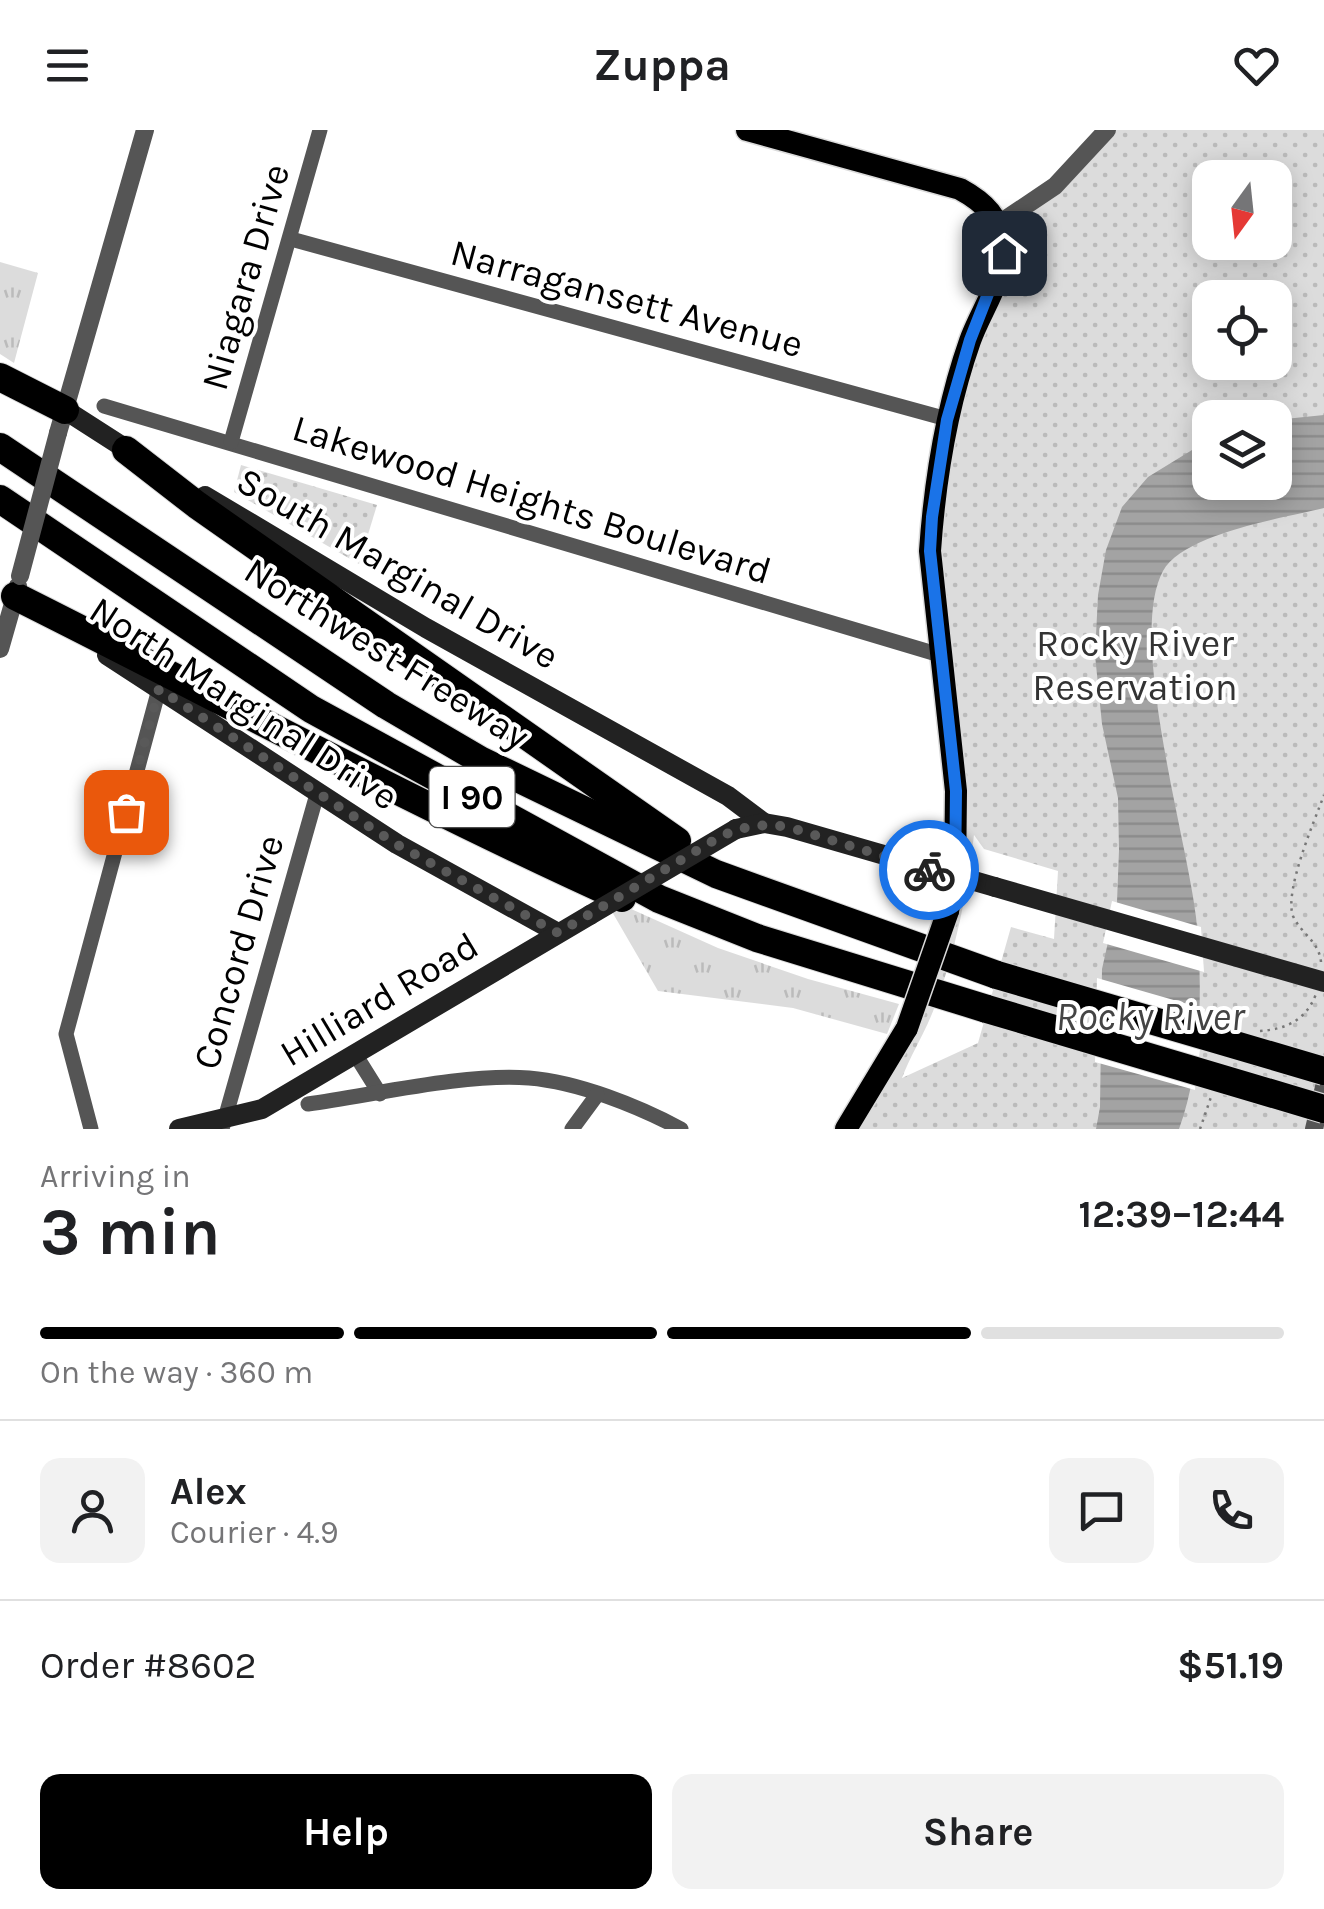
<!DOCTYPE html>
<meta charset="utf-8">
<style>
:root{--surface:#fff;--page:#f2f2f2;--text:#202124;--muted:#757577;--line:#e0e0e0;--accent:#000}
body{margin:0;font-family:Karla,sans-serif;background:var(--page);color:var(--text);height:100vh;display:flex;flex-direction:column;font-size:38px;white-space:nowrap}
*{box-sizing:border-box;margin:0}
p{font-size:32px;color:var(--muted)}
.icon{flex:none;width:55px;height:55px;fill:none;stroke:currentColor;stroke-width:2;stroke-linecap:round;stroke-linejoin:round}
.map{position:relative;height:999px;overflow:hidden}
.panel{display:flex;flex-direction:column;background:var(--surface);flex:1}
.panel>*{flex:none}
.needle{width:65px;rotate:195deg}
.controls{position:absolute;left:1192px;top:30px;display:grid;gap:20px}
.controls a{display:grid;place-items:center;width:100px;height:100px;border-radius:20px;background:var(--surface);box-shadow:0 5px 25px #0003;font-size:50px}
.pin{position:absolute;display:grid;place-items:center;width:85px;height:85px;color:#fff;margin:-42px;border-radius:20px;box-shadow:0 5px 15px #0006}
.courier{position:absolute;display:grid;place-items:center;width:100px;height:100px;margin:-50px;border:8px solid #1a73e8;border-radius:50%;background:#fff;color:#222;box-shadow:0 2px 12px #0007}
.overview em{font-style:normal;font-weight:700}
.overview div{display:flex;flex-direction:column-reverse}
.overview{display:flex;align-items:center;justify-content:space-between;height:170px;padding:0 40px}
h1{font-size:65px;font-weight:700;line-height:75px}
.bar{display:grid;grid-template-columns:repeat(4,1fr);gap:15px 10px;align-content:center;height:120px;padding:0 40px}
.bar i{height:12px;border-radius:8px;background:var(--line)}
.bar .selected{background:var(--accent)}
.bar p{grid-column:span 4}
.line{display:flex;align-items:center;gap:25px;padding:0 40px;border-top:2px solid var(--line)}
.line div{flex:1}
.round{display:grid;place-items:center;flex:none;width:105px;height:105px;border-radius:20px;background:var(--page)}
.primary-button{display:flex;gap:20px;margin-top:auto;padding:20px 40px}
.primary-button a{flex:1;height:115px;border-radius:20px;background:var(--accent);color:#fff;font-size:40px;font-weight:700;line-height:115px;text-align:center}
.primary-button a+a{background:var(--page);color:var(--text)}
header{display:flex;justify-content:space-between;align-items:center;height:130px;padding:0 40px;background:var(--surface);font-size:45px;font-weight:700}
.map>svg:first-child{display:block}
</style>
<header><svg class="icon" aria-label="menu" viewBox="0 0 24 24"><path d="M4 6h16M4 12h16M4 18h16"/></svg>Zuppa<svg class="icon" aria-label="heart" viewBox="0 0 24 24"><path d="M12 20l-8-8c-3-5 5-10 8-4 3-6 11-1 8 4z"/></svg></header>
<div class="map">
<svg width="1324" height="999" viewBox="0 0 1324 999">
<defs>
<pattern id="grass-tufts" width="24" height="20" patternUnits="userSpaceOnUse" patternTransform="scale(2.5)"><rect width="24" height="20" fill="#dcdcdc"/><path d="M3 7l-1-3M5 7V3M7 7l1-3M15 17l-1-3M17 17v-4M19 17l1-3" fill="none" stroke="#bbb"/></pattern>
<pattern id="park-dots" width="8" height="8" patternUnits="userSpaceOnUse" patternTransform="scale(2.5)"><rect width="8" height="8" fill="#dcdcdc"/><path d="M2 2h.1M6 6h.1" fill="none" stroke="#bbb" stroke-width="1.8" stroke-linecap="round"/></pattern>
<pattern id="water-rules" width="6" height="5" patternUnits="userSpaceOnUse" patternTransform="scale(2.5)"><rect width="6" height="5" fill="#a3a3a3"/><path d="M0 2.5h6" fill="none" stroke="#8b8b8b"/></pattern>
</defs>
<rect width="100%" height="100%" fill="#fff"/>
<g fill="url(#grass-tufts)">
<path d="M0 132 38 143 14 233 0 224Z"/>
<path d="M620 774 718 818 808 849 899 874 887 904 793 878 658 861 611 780Z"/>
</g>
<g fill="url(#park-dots)" fill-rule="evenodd">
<path d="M1098 0H1324V999H844L895 922 956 720 926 420 967 231 1037 68ZM1210 48H1275V112H1210ZM1210 168H1275V232H1210ZM1210 288H1275V352H1210ZM974 705 984 719 1058 741 1054 809 1011 797 978 913 902 948C911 924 926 901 935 876 956 820 967 764 974 705Z"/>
<path d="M241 335 377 375 359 434 234 362Z"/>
</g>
<path fill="url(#water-rules)" d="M1324 285V378C1284 388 1184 403 1163 441 1127 507 1187 708 1196 787 1203 853 1202 937 1179 999H1096L1100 977 1102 839 1117 772 1119 720 1118 668 1102 594 1095 525 1098 465 1106 420 1122 377 1148 347 1210 309V352H1275V290Z"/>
<g fill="#fff">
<path d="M1112 771 1201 797 1204 842 1103 813Z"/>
<path d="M1097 848 1205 879 1195 960 1095 932Z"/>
</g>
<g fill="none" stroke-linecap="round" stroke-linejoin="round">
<g stroke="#dbdbdb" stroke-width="25">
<g id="primary">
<path d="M747 0 960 59C984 72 1001 88 1003 117 1005 148 980 182 970 211 946 279 935 349 930 421L956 661 955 748 948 781"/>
<path d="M846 999 907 898"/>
</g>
</g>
<g stroke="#dbdbdb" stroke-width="30">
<g id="motorway">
<path d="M0 247 65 280"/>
<path d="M0 317 386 575 480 630 716 744 997 845"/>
<path d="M126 320 197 375 677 711"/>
<path d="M0 369 311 579 659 769 757 808 987 879"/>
<path d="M15 466C217 567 416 675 622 768"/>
</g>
</g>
<g stroke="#777" stroke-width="2.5" stroke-dasharray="2.5 5" stroke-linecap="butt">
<path d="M1321 832C1319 811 1301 804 1293 786 1284 761 1314 692 1324 665"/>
<path d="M1260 901C1287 899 1306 890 1316 864"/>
<path d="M1200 999 1211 967"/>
</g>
<g stroke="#555" stroke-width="15">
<path d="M291 109 947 289"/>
<path d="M104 276 940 525"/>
<path d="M231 312 320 0"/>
<path d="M355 924 380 964"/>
<path d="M308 974C374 965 464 943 529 948 578 952 638 976 681 999"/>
<path d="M91 999 66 904 159 559"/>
<path d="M222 999 317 664"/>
<path d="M572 999 597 965"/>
</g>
<g stroke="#555" stroke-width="18">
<path d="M997 95 1055 56 1107 0"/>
<path d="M58 303 145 0"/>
<path d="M0 519 18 456"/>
<path d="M1314 999 1324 957"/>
</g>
<g stroke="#222" stroke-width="20">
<path d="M56 274 137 326"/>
<path d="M205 366 426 498 728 666 764 693"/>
<path d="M107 525 397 714 558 803"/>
<path d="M736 699 764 693 787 697 995 757"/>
<path d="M179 999 262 979 590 785"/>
</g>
<use href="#primary" stroke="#000" stroke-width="22"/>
<use href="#motorway" stroke="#000" stroke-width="28"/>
<g stroke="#dbdbdb" stroke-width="25" stroke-linecap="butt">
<path id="primary-bridge" d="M907 898 948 781"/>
</g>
<g stroke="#dbdbdb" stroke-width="30" stroke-linecap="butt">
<g id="motorway-bridge">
<path d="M997 845 1324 941"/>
<path d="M987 879 1324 979"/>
</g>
</g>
<path stroke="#555" stroke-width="18" d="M20 446 58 303"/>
<g stroke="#222" stroke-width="20">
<path d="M995 757 1324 852"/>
<path d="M590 785 736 699"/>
</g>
<use href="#primary-bridge" stroke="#000" stroke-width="22"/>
<use href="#motorway-bridge" stroke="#000" stroke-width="28"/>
</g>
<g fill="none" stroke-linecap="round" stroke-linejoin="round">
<path stroke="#595959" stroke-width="10" stroke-dasharray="0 18" d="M126 682 159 559 396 714 558 803 718 708C742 696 761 693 788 697L929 740"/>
<path stroke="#1a73e8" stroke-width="12" d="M929 740 955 748 956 661 930 421 932 387 947 290 970 210 1004 123"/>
</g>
<g text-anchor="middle" stroke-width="8" stroke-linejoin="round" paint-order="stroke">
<rect fill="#fff" stroke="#4c4c4c" stroke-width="2.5" x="429.5" y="637" width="85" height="60" rx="8"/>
<g font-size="35" font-weight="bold" fill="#000">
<text x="472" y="679">I 90</text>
</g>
<g font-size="38" fill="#000" stroke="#fff">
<text transform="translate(245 147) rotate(-74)" y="13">Niagara Drive</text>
<text transform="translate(627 168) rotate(15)" y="13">Narragansett Avenue</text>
<text transform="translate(532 369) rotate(17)" y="13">Lakewood Heights Boulevard</text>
<text transform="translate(398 438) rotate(30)" y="13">South Marginal Drive</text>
<text transform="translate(387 523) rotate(32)" y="13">Northwest Freeway</text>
<text transform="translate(244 573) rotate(33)" y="13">North Marginal Drive</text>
<text transform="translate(238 822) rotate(-74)" y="13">Concord Drive</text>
<text transform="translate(379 869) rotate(-31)" y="13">Hilliard Road</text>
</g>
<g font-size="38" fill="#333" stroke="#fff">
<text x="1135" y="526">Rocky River<tspan x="1135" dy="44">Reservation</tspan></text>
</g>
<g font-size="40" font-style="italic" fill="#444" stroke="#fff">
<text x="1150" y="900">Rocky River</text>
</g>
</g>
</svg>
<div class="controls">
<a><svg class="needle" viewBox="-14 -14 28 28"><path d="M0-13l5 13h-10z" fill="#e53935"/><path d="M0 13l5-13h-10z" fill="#757577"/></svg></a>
<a><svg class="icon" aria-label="locate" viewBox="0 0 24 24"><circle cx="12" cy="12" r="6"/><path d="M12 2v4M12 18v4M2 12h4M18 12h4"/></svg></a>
<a><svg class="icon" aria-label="layers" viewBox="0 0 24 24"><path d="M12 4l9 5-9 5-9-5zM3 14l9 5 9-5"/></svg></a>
</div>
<div class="pin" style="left:126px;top:682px;background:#ea580c"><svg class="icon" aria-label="bag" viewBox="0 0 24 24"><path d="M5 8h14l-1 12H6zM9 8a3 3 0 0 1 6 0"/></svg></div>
<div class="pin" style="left:1004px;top:123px;background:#1f2937"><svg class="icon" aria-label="home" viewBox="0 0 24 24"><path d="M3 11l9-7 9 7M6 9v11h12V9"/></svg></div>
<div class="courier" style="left:929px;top:740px"><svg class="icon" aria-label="bike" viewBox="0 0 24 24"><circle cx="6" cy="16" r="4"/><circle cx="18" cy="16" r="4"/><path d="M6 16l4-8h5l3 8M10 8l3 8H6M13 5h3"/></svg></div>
</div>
<section class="panel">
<div class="overview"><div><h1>3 min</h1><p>Arriving in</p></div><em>12:39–12:44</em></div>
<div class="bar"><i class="selected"></i><i class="selected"></i><i class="selected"></i><i></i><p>On the way · 360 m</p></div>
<div class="line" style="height:180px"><a class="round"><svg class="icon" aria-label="person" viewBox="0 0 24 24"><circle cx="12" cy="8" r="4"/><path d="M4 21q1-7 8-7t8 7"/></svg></a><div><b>Alex</b><p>Courier · 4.9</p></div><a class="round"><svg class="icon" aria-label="chat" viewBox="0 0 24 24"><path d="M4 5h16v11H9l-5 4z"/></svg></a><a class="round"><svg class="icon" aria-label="phone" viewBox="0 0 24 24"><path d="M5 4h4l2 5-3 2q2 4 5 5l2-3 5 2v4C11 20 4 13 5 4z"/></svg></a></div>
<div class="line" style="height:130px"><div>Order #8602</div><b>$51.19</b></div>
<div class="primary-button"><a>Help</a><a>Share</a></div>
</section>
